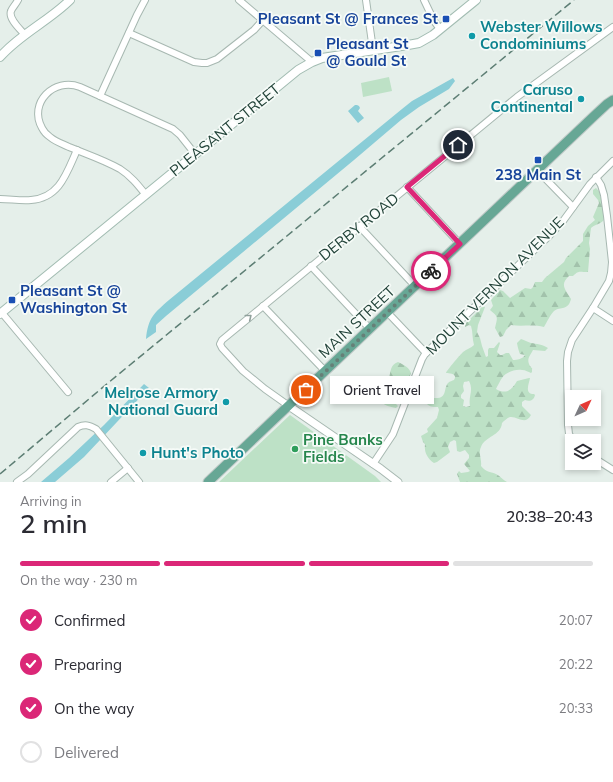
<!DOCTYPE html>
<meta charset="utf-8">
<style>
:root{--surface:#fff;--page:#f2f2f3;--text:#2b2b33;--muted:#7c7c81;--line:#e1e1e2;--accent:#db2777}
body{margin:0;font-family:Mulish,sans-serif;background:var(--page);color:var(--text);height:100vh;display:flex;flex-direction:column;font-size:15px;white-space:nowrap}
*{box-sizing:border-box;margin:0}
p{font-size:13px;color:var(--muted)}
.icon{flex:none;width:22px;height:22px;fill:none;stroke:currentColor;stroke-width:2;stroke-linecap:round;stroke-linejoin:round}
.map{position:relative;height:482px;overflow:hidden}
.panel{display:flex;flex-direction:column;background:var(--surface);flex:1}
.panel>*{flex:none}
.needle{width:26px;rotate:46deg}
.tools{position:absolute;left:565px;top:390px;display:grid;gap:8px}
.tools a{display:grid;place-items:center;width:36px;height:36px;border-radius:0px;background:var(--surface);box-shadow:0 2px 6px #0003;font-size:20px}
.pin{position:absolute;display:grid;place-items:center;width:34px;height:34px;color:#fff;margin:-17px;border:2px solid #fff;border-radius:50%;box-shadow:0 1px 4px #0007}
.courier{position:absolute;display:grid;place-items:center;width:40px;height:40px;margin:-20px;border:3px solid #db2777;border-radius:50%;background:#fff;color:#222;box-shadow:0 1px 5px #0007}
.bubble{position:absolute;height:28px;border-radius:0px;background:var(--surface);box-shadow:0 2px 6px #0003;font-size:13px;font-weight:600;line-height:28px;text-align:center}
.overview em{font-style:normal;font-weight:600}
.overview div{display:flex;flex-direction:column-reverse}
.overview{display:flex;align-items:center;justify-content:space-between;height:68px;padding:0 20px}
h1{font-size:26px;font-weight:600;line-height:30px}
.bar{display:grid;grid-template-columns:repeat(4,1fr);gap:6px 4px;align-content:center;height:48px;padding:0 20px}
.bar i{height:5px;border-radius:3px;background:var(--line)}
.bar .on{background:var(--accent)}
.bar p{grid-column:span 4}
ol{padding:0 20px;list-style:none}
li{display:flex;align-items:center;gap:12px;height:44px}
li p{margin-inline-start:auto}
li .icon{padding:4px;border-radius:50%;background:var(--accent);color:#fff;stroke-width:4}
li:last-child{color:var(--muted)}
li i{width:22px;height:22px;border:2px solid var(--line);border-radius:50%}
.map>svg:first-child{display:block}
</style>
<div class="map">
<svg width="613" height="482" viewBox="0 0 613 482">
<defs>
<pattern id="forest-firs" width="22" height="20" patternUnits="userSpaceOnUse"><rect width="22" height="20" fill="#bde1c6"/><path d="M5 1l3.5 6h-7zM16 11l3.5 6h-7z" fill="#a2c2ab"/></pattern>
</defs>
<rect width="100%" height="100%" fill="#e5efea"/>
<g fill="url(#forest-firs)" fill-rule="evenodd">
<path d="M596 188 599 191 600 194C601 199 606 217 603 221 600 224 594 225 591 228L589 243 590 249 588 272C579 272 579 270 573 276H569C559 285 566 290 571 299 568 311 561 306 554 311 550 315 547 322 544 327 533 324 522 327 511 325L506 330 503 336 500 337 495 328C498 316 498 317 490 310L493 306 491 300 500 290 503 291 510 298 525 288 531 289 533 287 535 282H542L545 278 564 262 566 258 583 241V234L588 226 595 220 593 217 599 203 598 200 593 194V190Z"/>
<path d="M483 306 485 307 478 325 477 332 480 338 482 346 486 357 488 356V350L489 348H494L499 342 500 343 497 352 500 355H502L506 353H509L513 360C517 360 523 359 525 355L520 354C519 352 517 344 517 343L521 339C525 340 527 342 531 343 537 344 542 344 548 348L545 351 533 350C530 356 526 359 530 366 533 370 532 366 532 372L531 373C528 372 526 370 522 370 515 369 506 372 502 378 501 379 497 387 496 389 506 395 512 390 517 381L529 378H530C529 384 524 394 534 394L535 395C534 400 530 402 525 400L522 402V406L531 415C525 426 518 416 510 417 507 418 504 421 502 423 501 436 485 436 481 447 478 453 482 460 481 466 487 473 489 471 496 474 500 476 503 480 507 482H460L457 474 459 471 461 473 468 472 470 471 464 464 469 458V455L465 450 460 452 457 451 456 441 454 440 450 442 448 447 450 452 449 453 437 462 434 463C427 458 424 452 425 444L423 442 421 436 428 432 427 429 437 418 439 410 438 407C433 407 428 407 426 402L427 401 430 400 434 398C448 399 443 389 448 383 450 381 452 381 454 380 458 374 450 373 446 373 447 370 460 355 463 352 467 349 471 348 474 345 472 338 473 332 471 326L469 325 465 327V324ZM469 381C474 391 468 396 470 406L466 407 463 406 464 400 461 398V395L464 391 463 386 464 382Z"/>
<path d="M398 362C404 365 409 367 411 373L406 386C400 388 389 385 391 395 391 400 394 402 398 406L396 408C389 407 380 404 377 397 381 393 381 390 383 386 385 383 388 382 389 378 391 371 390 365 398 362Z"/>
</g>
<g fill="#bde1c6">
<path d="M389 77 392 91 363 97 361 83Z"/>
<path d="M290 415 375 476 381 482H219Z"/>
</g>
<g fill="#8acdd7">
<path d="M453 78 455 81 449 89 419 107 401 120 354 160 166 316 156 325V332L146 339C148 318 154 313 169 300L402 109 412 101Z"/>
<path d="M355 105H357L359 106 360 108 358 111 364 118 358 123 348 111Z"/>
<path d="M144 384 149 388 84 457 55 482H41L69 458 104 425Z"/>
</g>
<g fill="none" stroke-linecap="round" stroke-linejoin="round">
<g stroke="#a7b8b1" stroke-width="8">
<g id="minor">
<path d="M18 0C16 4 12 8 11 11 8 19 21 30 25 35"/>
<path d="M239 0 312 62"/>
<path d="M366 0 373 50"/>
<path d="M424 0 434 21 440 29"/>
<path d="M129 33 194 62 202 63H207L217 59 254 30 263 20"/>
<path d="M100 96 137 15 145 0"/>
<path d="M537 170 573 207"/>
<path d="M407 187 460 244"/>
<path d="M146 195C138 185 131 176 120 169 104 160 86 154 69 147 63 144 56 142 50 137 47 135 44 132 42 128 28 103 54 77 80 87L173 129 180 135 195 154"/>
<path d="M0 199C10 199 21 201 31 200 60 198 67 172 77 150"/>
<path d="M359 226 415 286"/>
<path d="M311 266 370 329"/>
<path d="M263 306 325 371"/>
<path d="M593 308 609 281 611 273 612 262 607 216 604 195 601 185 596 177"/>
<path d="M387 312 426 353"/>
<path d="M2 313 68 392"/>
<path d="M289 406 265 389 243 371 222 348 220 344 222 340 517 97 613 27"/>
<path d="M573 441 569 434 568 425 567 361 568 352 572 340 593 308 613 321"/>
<path d="M594 458 613 470"/>
<path d="M373 464 393 434 422 359 425 354 550 235 563 221 590 184 613 161"/>
<path d="M17 482 28 474 78 427C85 424 89 425 96 429L139 482"/>
<path d="M111 482 128 468"/>
</g>
</g>
<g stroke="#a7b8b1" stroke-width="9">
<path id="tertiary" d="M289 406 381 469 398 482"/>
</g>
<g stroke="#a2bcb2" stroke-width="10">
<g id="secondary">
<path d="M0 57C20 34 49 21 70 0"/>
<path d="M0 314 298 70 312 62 322 58 408 45 419 43 433 35 476 0"/>
</g>
</g>
<g stroke="#c1cac8" stroke-width="11">
<path id="primary" d="M208 482 593 117 607 104 613 100"/>
</g>
<use href="#minor" stroke="#fff" stroke-width="6"/>
<use href="#tertiary" stroke="#fff" stroke-width="7"/>
<use href="#secondary" stroke="#fff" stroke-width="8"/>
<use href="#primary" stroke="#67a795" stroke-width="9"/>
<path stroke="#5d7e74" stroke-width="1.5" stroke-dasharray="8 4" stroke-linecap="butt" d="M0 474 108 383 574 0"/>
</g>
<defs><path id="oneway-chevron" d="M-2-3.5L2.5 0L-2 3.5" fill="none" stroke-width="1.6" stroke-linecap="round" stroke-linejoin="round"/></defs>
<use stroke="#90a19c" href="#oneway-chevron" transform="translate(249 317) rotate(-39)"/>
<g fill="none" stroke-linecap="round" stroke-linejoin="round">
<path stroke="#667f77" stroke-width="4" stroke-dasharray="0 7.2" d="M306 390 431 271"/>
<path stroke="#db2777" stroke-width="5" d="M431 271 460 244 407 187 458 145"/>
</g>
<g fill="#1a4fb4" stroke="#f6fbf8" stroke-width="1.5">
<rect x="442" y="15" width="8" height="8" rx="2"/>
<rect x="314" y="49" width="8" height="8" rx="2"/>
<rect x="534" y="156" width="8" height="8" rx="2"/>
<rect x="8" y="296" width="8" height="8" rx="2"/>
</g>
<g fill="#0f9aa8" stroke="#f6fbf8" stroke-width="1.5">
<circle cx="472" cy="36" r="4"/>
<circle cx="581" cy="99" r="4"/>
<circle cx="226" cy="402" r="4"/>
<circle cx="143" cy="453" r="4"/>
</g>
<circle fill="#2e9e5b" stroke="#f6fbf8" stroke-width="1.5" cx="295" cy="449" r="4"/>
<g text-anchor="middle" stroke-width="3.5" stroke-linejoin="round" paint-order="stroke">
<g font-size="15" font-weight="bold" fill="#164399" stroke="#f6fbf8" text-anchor="start">
<text x="438" y="24" text-anchor="end">Pleasant St @ Frances St</text>
<text x="326" y="49">Pleasant St<tspan x="326" dy="17">@ Gould St</tspan></text>
<text x="538" y="180" text-anchor="middle">238 Main St</text>
<text x="20" y="296">Pleasant St @<tspan x="20" dy="17">Washington St</tspan></text>
</g>
<g font-size="15" font-weight="bold" fill="#0d838f" stroke="#f6fbf8" text-anchor="start">
<text x="480" y="32">Webster Willows<tspan x="480" dy="17">Condominiums</tspan></text>
<text x="573" y="95" text-anchor="end">Caruso<tspan x="573" dy="17">Continental</tspan></text>
<text x="218" y="398" text-anchor="end">Melrose Armory<tspan x="218" dy="17">National Guard</tspan></text>
<text x="151" y="458">Hunt's Photo</text>
</g>
<g font-size="15" fill="#224339" stroke="#f6fbf8">
<text transform="translate(225 130) rotate(-39)" y="5">PLEASANT STREET</text>
<text transform="translate(359 227) rotate(-39)" y="5">DERBY ROAD</text>
<text transform="translate(495 286) rotate(-45)" y="5">MOUNT VERNON AVENUE</text>
<text transform="translate(357 322) rotate(-43)" y="5">MAIN STREET</text>
</g>
<g font-size="15" font-weight="bold" fill="#27864d" stroke="#f6fbf8" text-anchor="start">
<text x="303" y="445">Pine Banks<tspan x="303" dy="17">Fields</tspan></text>
</g>
</g>
</svg>
<div class="tools">
<a><svg class="needle" viewBox="-14 -14 28 28"><path d="M0-13l5 13h-10z" fill="#e53935"/><path d="M0 13l5-13h-10z" fill="#7c7c81"/></svg></a>
<a><svg class="icon" aria-label="layers" viewBox="0 0 24 24"><path d="M12 4l9 5-9 5-9-5zM3 14l9 5 9-5"/></svg></a>
</div>
<div class="pin" style="left:306px;top:390px;background:#ea580c"><svg class="icon" aria-label="bag" viewBox="0 0 24 24"><path d="M5 8h14l-1 12H6zM9 8a3 3 0 0 1 6 0"/></svg></div>
<div class="pin" style="left:458px;top:145px;background:#1f2937"><svg class="icon" aria-label="home" viewBox="0 0 24 24"><path d="M3 11l9-7 9 7M6 9v11h12V9"/></svg></div>
<div class="courier" style="left:431px;top:271px"><svg class="icon" aria-label="bike" viewBox="0 0 24 24"><circle cx="6" cy="16" r="4"/><circle cx="18" cy="16" r="4"/><path d="M6 16l4-8h5l3 8M10 8l3 8H6M13 5h3"/></svg></div>
<div class="bubble" style="left:330px;top:376px;width:104px">Orient Travel</div>
</div>
<section class="panel">
<div class="overview"><div><h1>2 min</h1><p>Arriving in</p></div><em>20:38–20:43</em></div>
<div class="bar"><i class="on"></i><i class="on"></i><i class="on"></i><i></i><p>On the way · 230 m</p></div>
<ol>
<li><svg class="icon" aria-label="check" viewBox="0 0 24 24"><path d="M5 12l5 5 9-10"/></svg>Confirmed<p>20:07</p></li>
<li><svg class="icon" aria-label="check" viewBox="0 0 24 24"><path d="M5 12l5 5 9-10"/></svg>Preparing<p>20:22</p></li>
<li><svg class="icon" aria-label="check" viewBox="0 0 24 24"><path d="M5 12l5 5 9-10"/></svg>On the way<p>20:33</p></li>
<li><i></i>Delivered</li>
</ol>
</section>
